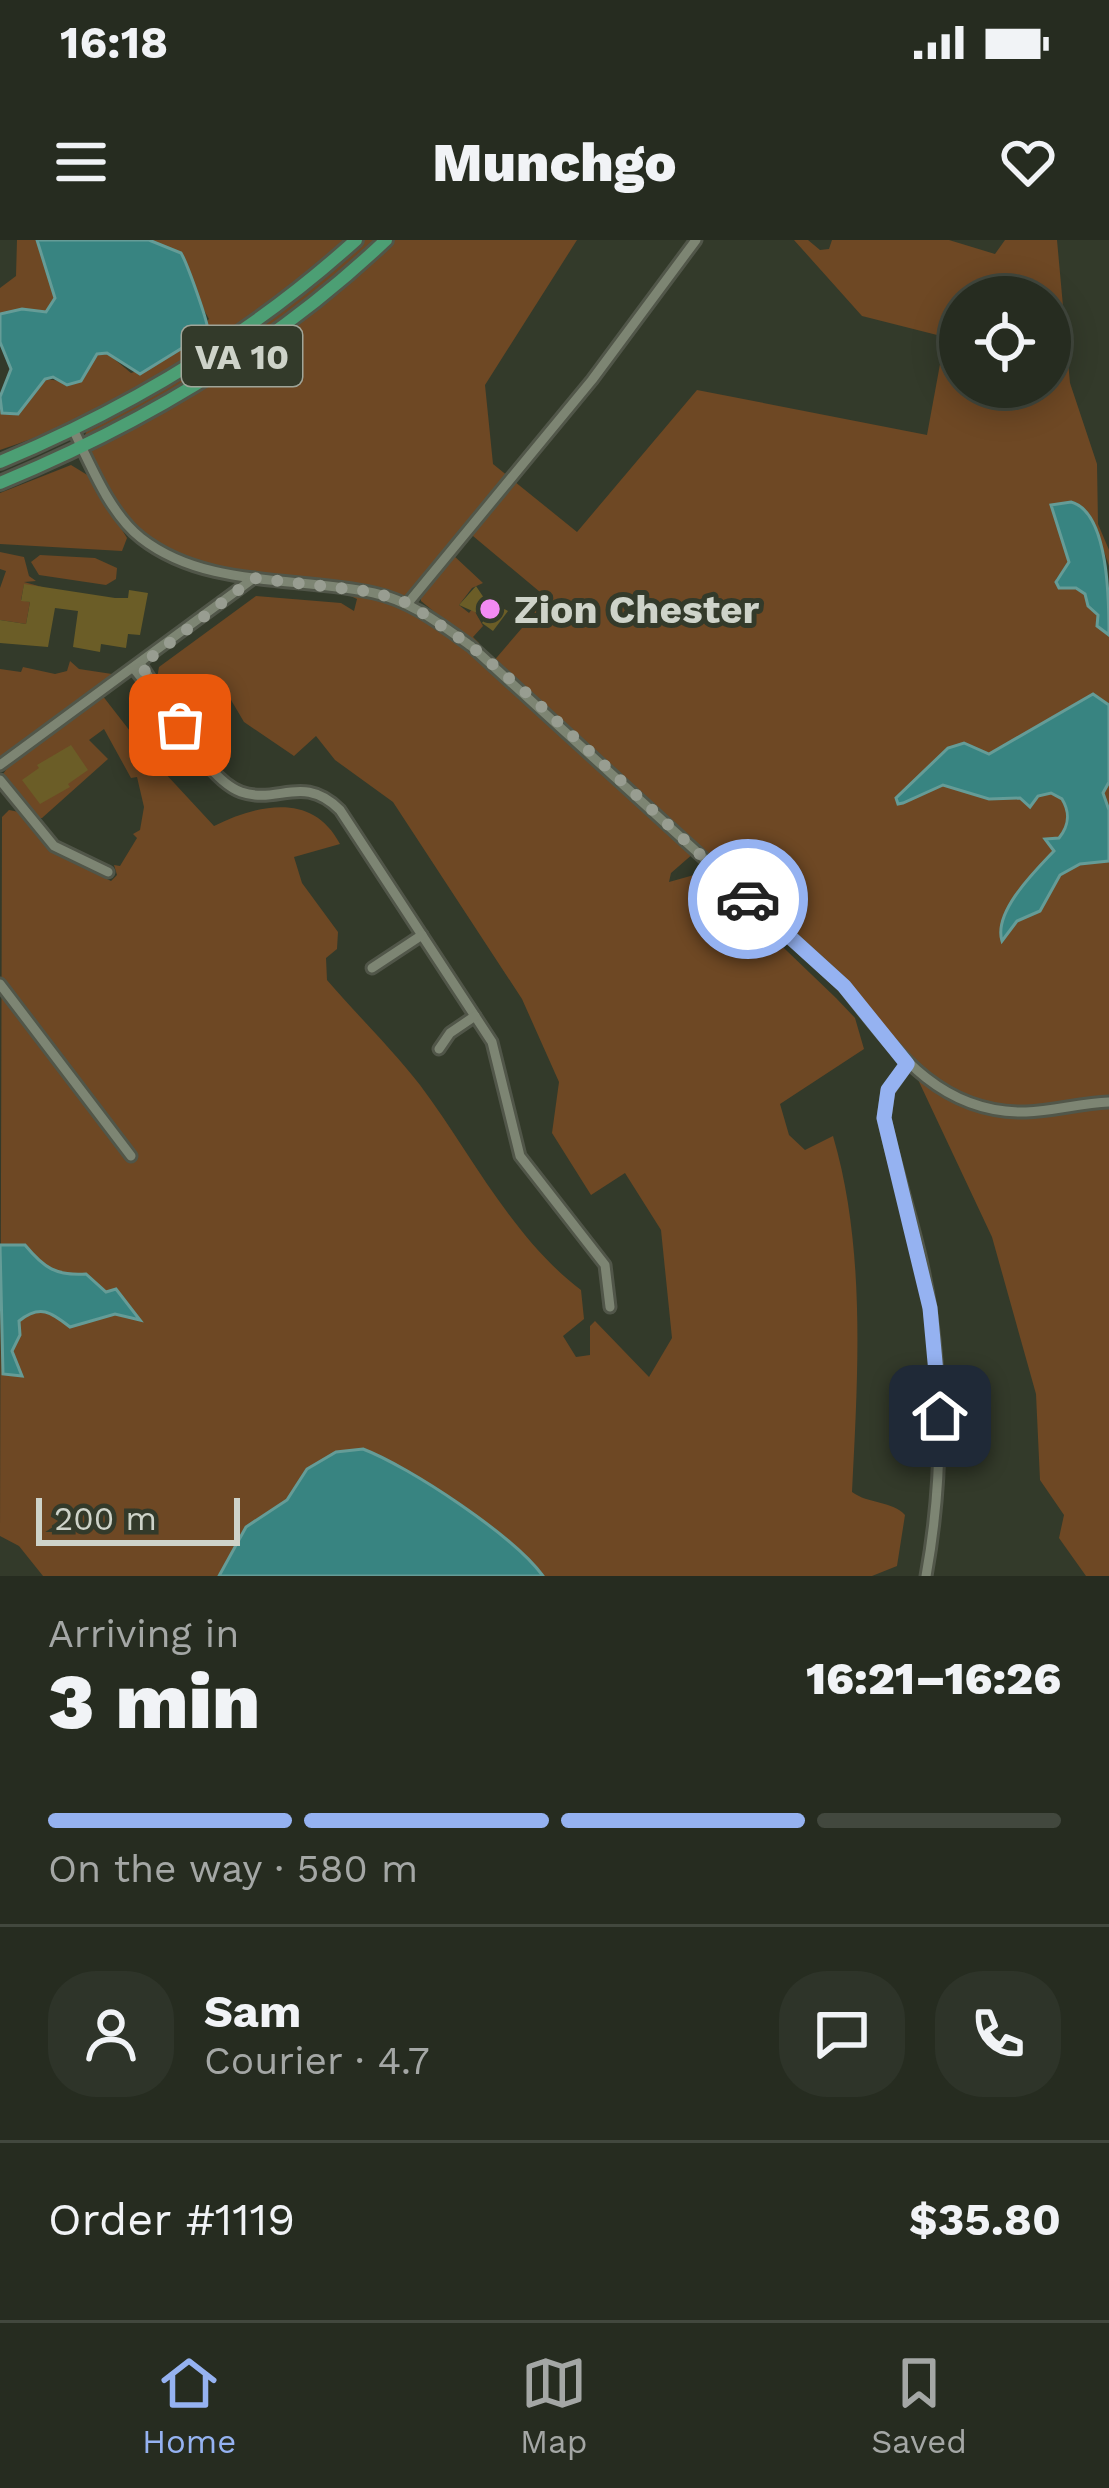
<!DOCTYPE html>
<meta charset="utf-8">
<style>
:root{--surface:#262c20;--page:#2e3429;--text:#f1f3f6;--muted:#a4a7a5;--line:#42483e;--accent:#95b2f1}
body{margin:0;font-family:"Work Sans",sans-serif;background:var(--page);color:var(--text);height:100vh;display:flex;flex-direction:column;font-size:45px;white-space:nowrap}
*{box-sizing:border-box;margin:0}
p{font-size:39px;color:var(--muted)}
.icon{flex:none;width:66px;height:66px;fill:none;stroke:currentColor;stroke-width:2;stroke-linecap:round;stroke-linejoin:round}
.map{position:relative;height:1336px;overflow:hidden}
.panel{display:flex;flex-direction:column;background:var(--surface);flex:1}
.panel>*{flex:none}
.tools{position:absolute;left:939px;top:36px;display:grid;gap:24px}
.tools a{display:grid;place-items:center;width:132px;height:132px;border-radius:50%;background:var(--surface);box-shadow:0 6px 30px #0003,0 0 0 3px var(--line);font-size:60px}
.scale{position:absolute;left:36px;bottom:30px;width:204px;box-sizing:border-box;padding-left:12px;border:6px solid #ced3c9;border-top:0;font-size:33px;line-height:42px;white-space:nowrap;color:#ced3c9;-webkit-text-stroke:9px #333a2a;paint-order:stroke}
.pin{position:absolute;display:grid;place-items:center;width:102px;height:102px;color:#fff;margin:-51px;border-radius:24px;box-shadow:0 6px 18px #0006}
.courier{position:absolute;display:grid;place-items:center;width:120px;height:120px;margin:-60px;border:9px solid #95b2f1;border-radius:50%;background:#fff;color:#222;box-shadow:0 3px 15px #0007}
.head em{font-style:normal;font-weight:800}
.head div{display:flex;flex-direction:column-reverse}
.head{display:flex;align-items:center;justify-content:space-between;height:204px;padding:0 48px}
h1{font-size:78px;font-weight:800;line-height:90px}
.bar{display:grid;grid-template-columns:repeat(4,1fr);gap:18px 12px;align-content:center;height:144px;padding:0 48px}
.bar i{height:15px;border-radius:9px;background:var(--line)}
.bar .selected{background:var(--accent)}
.bar p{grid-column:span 4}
.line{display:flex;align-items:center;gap:30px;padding:0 48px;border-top:3px solid var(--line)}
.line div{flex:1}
.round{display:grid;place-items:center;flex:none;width:126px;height:126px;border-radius:48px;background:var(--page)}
.status{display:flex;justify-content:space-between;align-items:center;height:84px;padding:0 60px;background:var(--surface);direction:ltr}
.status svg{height:33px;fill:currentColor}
header{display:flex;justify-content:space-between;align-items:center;height:156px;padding:0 48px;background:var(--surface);font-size:54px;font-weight:800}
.menu{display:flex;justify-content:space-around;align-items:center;height:168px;border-top:3px solid var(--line);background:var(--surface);font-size:33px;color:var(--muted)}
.menu a{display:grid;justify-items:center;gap:6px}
.menu .selected{color:var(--accent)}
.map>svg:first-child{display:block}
</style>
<div class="status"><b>16:18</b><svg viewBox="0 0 49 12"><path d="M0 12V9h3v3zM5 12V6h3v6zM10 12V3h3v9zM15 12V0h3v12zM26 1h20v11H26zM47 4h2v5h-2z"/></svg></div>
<header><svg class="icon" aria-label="menu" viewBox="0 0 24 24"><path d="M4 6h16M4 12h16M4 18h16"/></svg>Munchgo<svg class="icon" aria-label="heart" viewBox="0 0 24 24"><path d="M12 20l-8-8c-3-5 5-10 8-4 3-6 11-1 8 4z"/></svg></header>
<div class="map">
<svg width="1109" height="1336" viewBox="0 0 1109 1336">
<rect width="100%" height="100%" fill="#333a2a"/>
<g fill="#6e4824" fill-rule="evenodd">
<path d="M17 0H37L55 58 46 72 22 69 0 74V48L16 36Z"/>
<path d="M149 0H345C248 89 125 169 0 210V170L2 173 27 163 45 139 77 143 97 114 107 113 131 133 159 124 209 79 192 49 180 12Z"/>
<path d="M360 0H379L248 106 191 142 84 198 87 190 152 151Z"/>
<path d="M387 0H577L485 145 493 224 577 292 697 150 927 195 945 97 862 76 794 0H808L820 10 829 9 832 0H949L995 14 1005 0H1057L1070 143 1097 224 1098 284 1109 310V326L1099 297 1076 262 1051 265 1069 322 1056 339 1085 354 1098 375 1097 386 1109 395V1336H1086L1059 1298 1064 1275 1040 1240 1036 1154 992 997 913 829 844 746 492 423 534 374 540 352 467 291 408 363C334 350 174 343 126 282 109 260 98 232 85 208L196 148ZM960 57H1050V147H960Z"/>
<path d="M71 225 89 236 127 298 122 311 0 304V253Z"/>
<path d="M0 312 24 317 29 336 36 341 24 342 42 347 24 345 21 360 30 362 26 384 0 380V348L6 331 0 329Z"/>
<path d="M40 315 95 318 117 328 116 339 106 345 39 335 31 322Z"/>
<path d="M453 315 483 343 472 348 459 365 469 373 473 368 483 386 473 397 479 403 476 406 421 361V352Z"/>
<path d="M344 353 394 361 469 408 694 613 671 633 669 642 694 635 735 661 836 758 855 778 864 809 780 864 789 895 805 910 833 896C866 1008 858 1135 852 1252 868 1264 893 1261 905 1275L897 1326 872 1336H43L19 1306 0 1296 2 577 9 570 19 572 58 615 111 641 117 635 114 625 120 626 137 598 133 594 140 590 144 567 137 537 131 538 104 489 89 500 108 519 42 578H36L3 534 15 517 102 455 151 518 214 586C259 564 313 552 340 604L294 617 302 643 338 692 337 709 326 718 327 740C357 775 392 809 420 845 471 913 512 998 581 1050L584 1079 563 1096 576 1117 590 1115V1086L595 1081 649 1137 672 1098 661 990 625 933 591 955 552 893 559 842 522 759 393 562 335 520 316 496 294 516 244 482 221 443 176 462 157 438 159 427 256 356 341 363 354 371 357 359Z"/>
<path d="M70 421 79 429 112 434 114 439 0 524V429L21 432 23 427 55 434 67 431Z"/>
</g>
<g fill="#388481" stroke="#659c97" stroke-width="3">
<path d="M37 0H149L181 13C187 23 209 84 208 92L140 134 107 113 97 114 81 141 67 145 53 137 45 139 18 174 2 173 0 157 11 129 0 102V74L22 69 46 72 55 58Z"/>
<path d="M1071 262C1109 272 1109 362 1109 395L1097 386 1098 375 1088 366 1085 354 1076 348H1059L1056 342 1069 322 1051 265Z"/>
<path d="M1093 454 1109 465V542L1103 553 1109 570V621L1080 624 1060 635 1040 671 1017 681 1002 701C993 672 1035 631 1054 611L1045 599 1059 598C1069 586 1070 572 1062 559L1051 553 1038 556 1030 567 1020 558 989 559 943 545 903 563 898 564 896 558 948 508 964 503 989 514Z"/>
<path d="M0 1005H25C44 1028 56 1036 86 1034L106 1052 116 1049 140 1080 115 1074 70 1087C51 1072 40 1064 19 1081L20 1095 12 1111 22 1136 3 1134Z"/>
<path d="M363 1209C410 1227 514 1296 543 1336H219L246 1287 287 1260 307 1229 336 1212Z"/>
</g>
<g fill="#6b5d27">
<path d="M24 344 115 358H128L129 350 148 353 140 395 128 394 126 408 101 404 100 412 73 407 78 371 55 368 48 407 0 403V380L26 384 30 362 21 361Z"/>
<path d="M476 346 484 358 508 371 493 391 482 383 486 377 459 365Z"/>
<path d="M71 505 88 530 68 544 70 547 40 564 22 540 39 528 37 525Z"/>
</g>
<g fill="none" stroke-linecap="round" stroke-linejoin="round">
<g stroke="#515649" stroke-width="15">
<g id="minor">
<path d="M73 189C90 224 110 274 141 298 206 349 298 336 374 353 411 361 440 384 471 406L844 746C893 808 938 874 1026 872 1054 871 1081 863 1109 862"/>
<path d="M408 363 592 140 696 0"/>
<path d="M141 425C165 458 203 538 241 552 278 565 303 533 340 570L492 802 520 916 605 1025 610 1067"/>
<path d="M135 430 176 481"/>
<path d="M0 525 254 338"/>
<path d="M0 540 54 606 108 632"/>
<path d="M372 728 422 695"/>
<path d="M0 744 131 916"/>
<path d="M439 809 450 793 475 776"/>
<path d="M907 824 888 851 884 878C898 941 921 1004 930 1068 943 1156 942 1248 926 1336"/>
</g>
</g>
<g stroke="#515649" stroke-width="18">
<g id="major">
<path d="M0 222C131 167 251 95 356 0"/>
<path d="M0 243C143 184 273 107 386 0"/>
</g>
</g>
<use href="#minor" stroke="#7d8573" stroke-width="9"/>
<use href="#major" stroke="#4c9f74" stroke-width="12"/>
</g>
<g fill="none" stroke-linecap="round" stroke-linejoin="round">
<path stroke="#989d91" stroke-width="12" stroke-dasharray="0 21.6" d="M180 485 141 425 254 338 373 352 408 363 471 406 530 456 748 659"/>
<path stroke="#95b2f1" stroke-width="15" d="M748 659 844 746 907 824 888 850 884 878 930 1068 940 1176"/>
</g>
<circle fill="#f28af3" stroke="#333a2a" stroke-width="4.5" cx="490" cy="369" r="12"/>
<g text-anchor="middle" stroke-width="10" stroke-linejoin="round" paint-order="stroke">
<rect fill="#333a2a" stroke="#a0a599" stroke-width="3" x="182" y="86" width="120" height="60" rx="9"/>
<g font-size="36" font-weight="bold" fill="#ced3c9">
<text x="242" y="129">VA 10</text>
</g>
<g font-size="39" font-weight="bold" fill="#ced3c9" stroke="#333a2a" text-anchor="start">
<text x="514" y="383">Zion Chester</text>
</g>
</g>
</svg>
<div class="tools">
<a><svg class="icon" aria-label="locate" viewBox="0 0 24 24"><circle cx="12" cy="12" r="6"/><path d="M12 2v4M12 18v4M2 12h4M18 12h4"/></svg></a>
</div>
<div class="scale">200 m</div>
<div class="pin" style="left:180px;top:485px;background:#ea580c"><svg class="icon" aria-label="bag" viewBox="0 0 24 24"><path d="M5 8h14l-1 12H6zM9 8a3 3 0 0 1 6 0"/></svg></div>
<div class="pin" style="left:940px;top:1176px;background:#1f2937"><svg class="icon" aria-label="home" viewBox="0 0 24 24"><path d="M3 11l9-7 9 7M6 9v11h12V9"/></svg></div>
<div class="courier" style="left:748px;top:659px"><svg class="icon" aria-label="car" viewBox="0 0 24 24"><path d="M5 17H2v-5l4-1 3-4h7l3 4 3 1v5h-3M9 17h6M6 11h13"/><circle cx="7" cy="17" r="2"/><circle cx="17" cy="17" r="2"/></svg></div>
</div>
<section class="panel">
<div class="head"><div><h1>3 min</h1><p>Arriving in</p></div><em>16:21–16:26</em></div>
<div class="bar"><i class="selected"></i><i class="selected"></i><i class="selected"></i><i></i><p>On the way · 580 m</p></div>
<div class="line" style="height:216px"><a class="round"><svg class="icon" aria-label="person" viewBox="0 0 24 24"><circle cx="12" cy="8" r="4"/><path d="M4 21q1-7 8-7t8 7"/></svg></a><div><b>Sam</b><p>Courier · 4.7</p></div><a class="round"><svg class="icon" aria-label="chat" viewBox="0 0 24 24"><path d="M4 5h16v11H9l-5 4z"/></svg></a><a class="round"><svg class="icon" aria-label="phone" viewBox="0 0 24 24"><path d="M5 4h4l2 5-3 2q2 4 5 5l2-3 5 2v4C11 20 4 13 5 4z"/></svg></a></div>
<div class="line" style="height:156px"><div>Order #1119</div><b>$35.80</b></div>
</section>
<nav class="menu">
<a class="selected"><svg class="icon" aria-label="home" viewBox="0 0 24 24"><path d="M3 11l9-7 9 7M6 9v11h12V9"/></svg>Home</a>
<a><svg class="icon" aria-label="map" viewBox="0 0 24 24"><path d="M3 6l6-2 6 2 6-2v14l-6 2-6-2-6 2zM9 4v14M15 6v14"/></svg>Map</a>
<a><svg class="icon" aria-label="saved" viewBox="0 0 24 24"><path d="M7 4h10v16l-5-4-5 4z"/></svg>Saved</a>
</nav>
